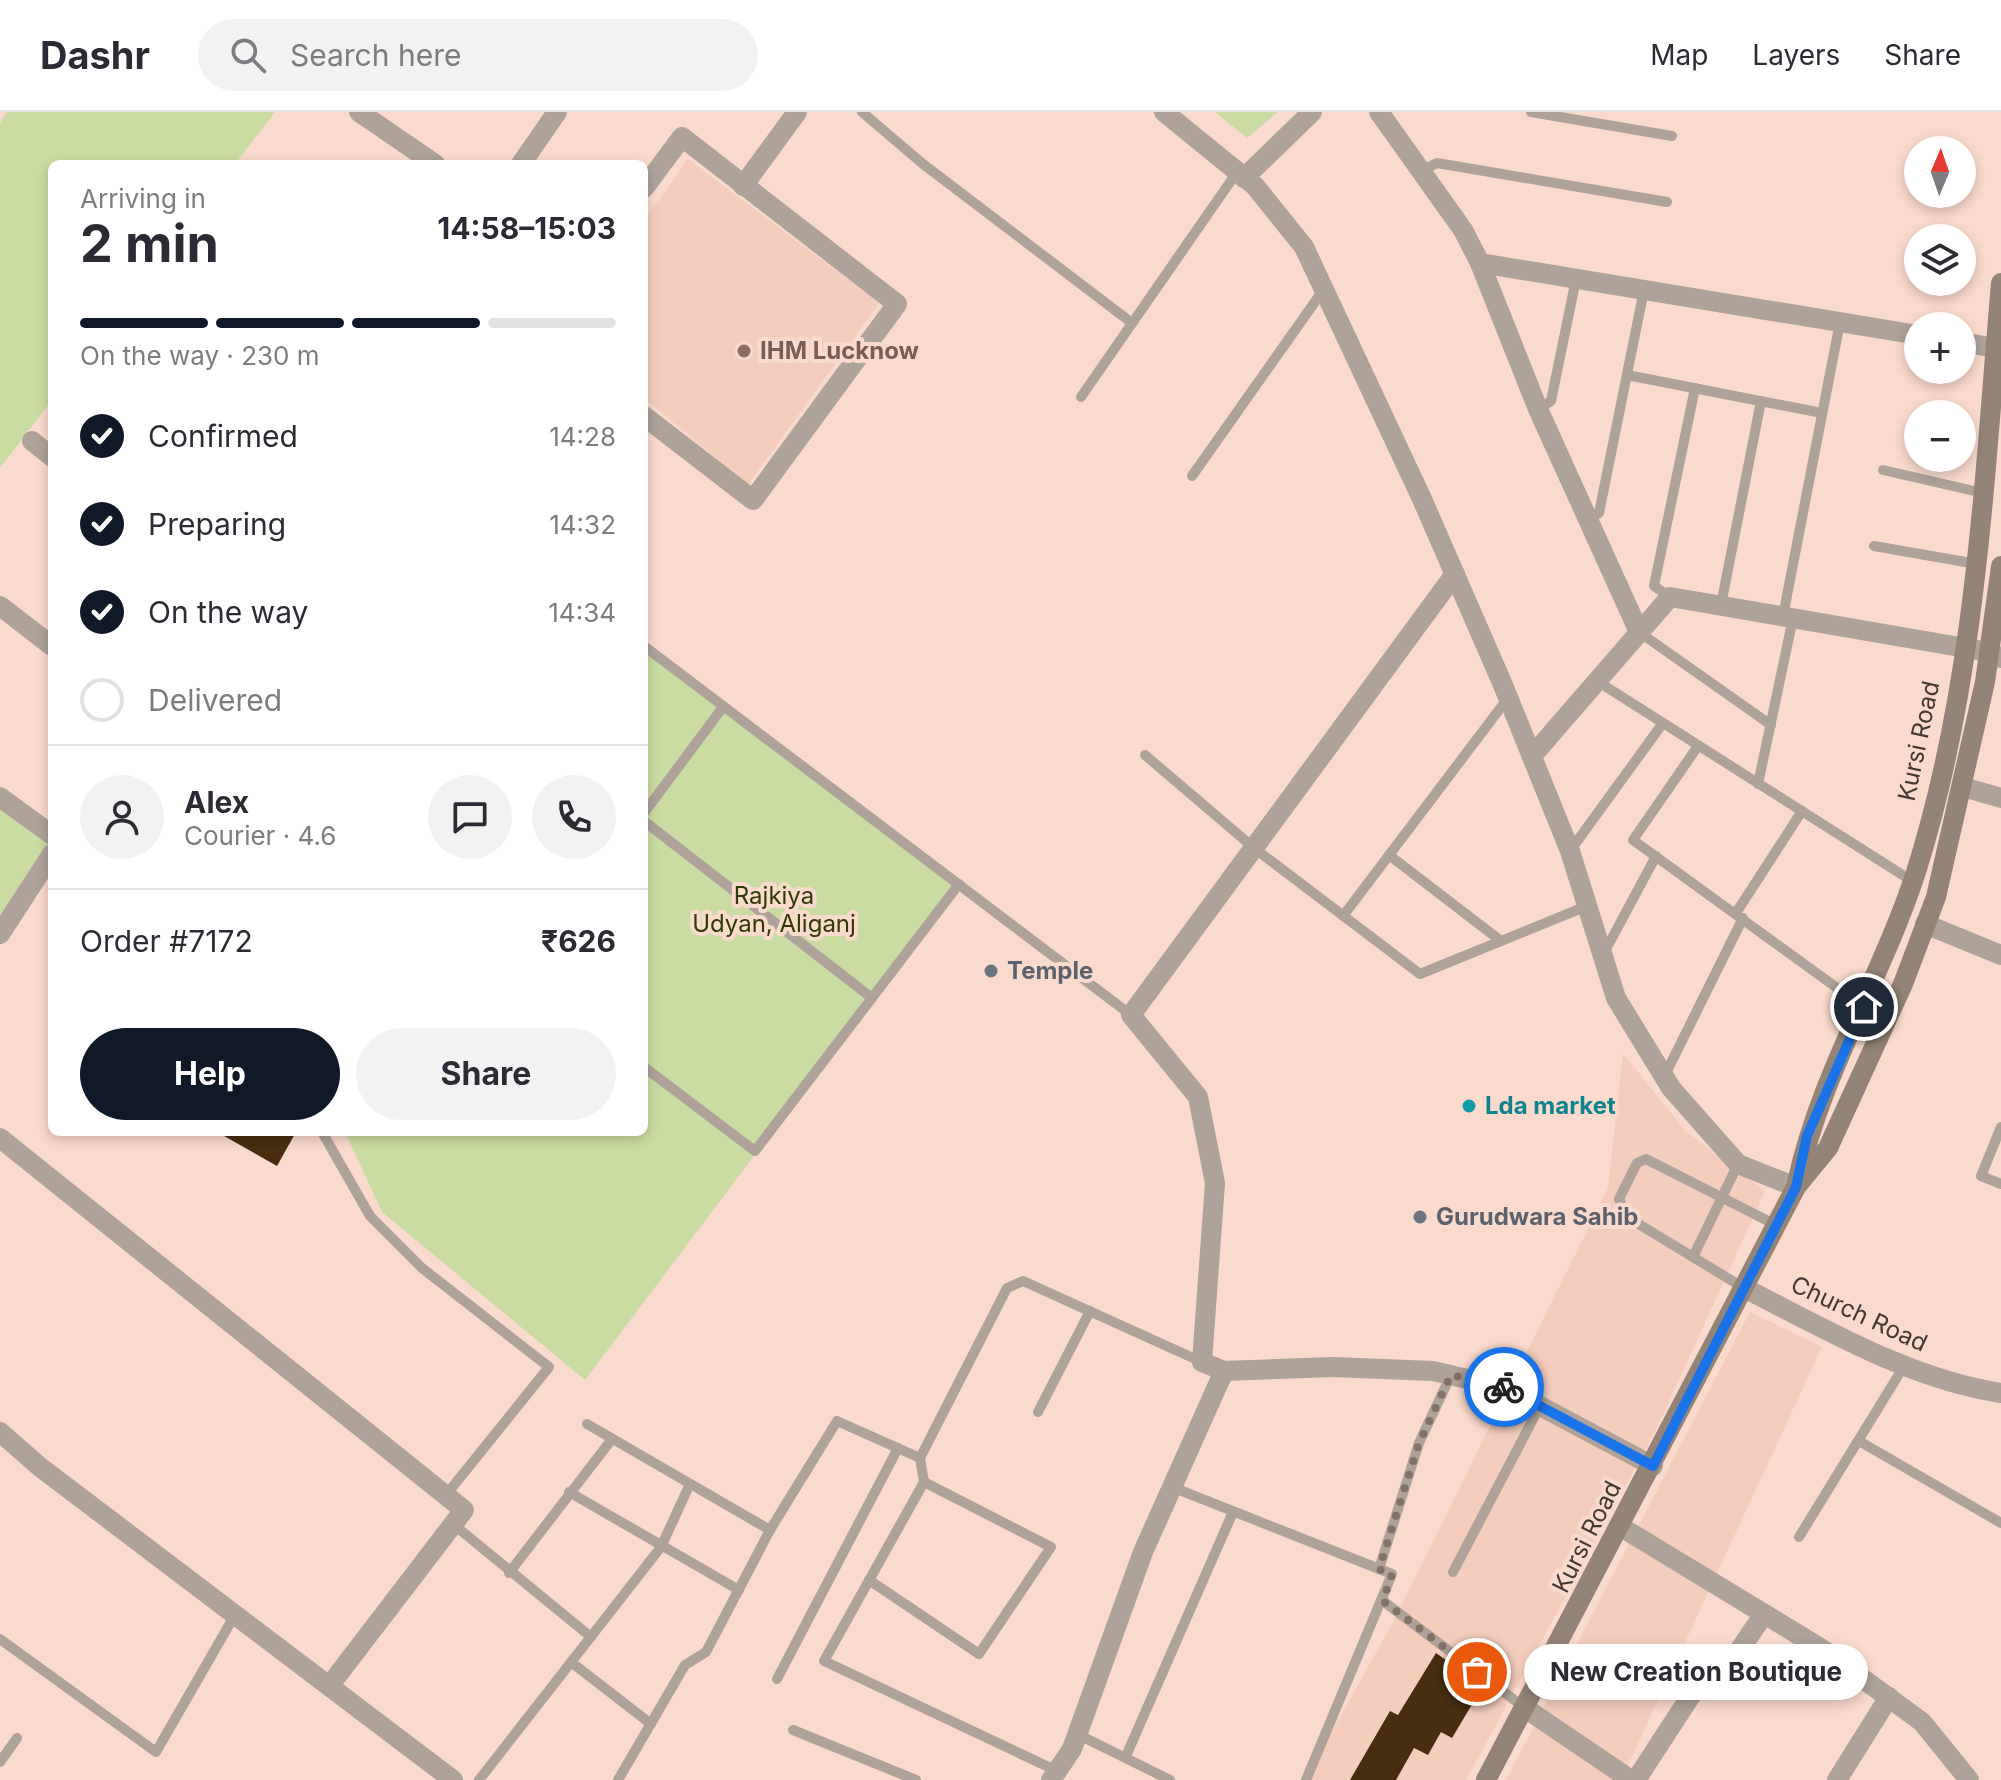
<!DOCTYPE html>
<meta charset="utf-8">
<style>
:root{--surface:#fff;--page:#f2f2f3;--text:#2b2b33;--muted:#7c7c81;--line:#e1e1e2;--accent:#111827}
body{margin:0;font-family:Inter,sans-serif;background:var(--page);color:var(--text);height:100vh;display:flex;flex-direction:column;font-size:30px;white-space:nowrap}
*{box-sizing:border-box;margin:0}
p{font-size:26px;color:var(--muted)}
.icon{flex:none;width:44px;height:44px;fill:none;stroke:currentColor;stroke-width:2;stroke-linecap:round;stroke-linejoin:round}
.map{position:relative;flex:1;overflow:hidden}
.sheet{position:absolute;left:48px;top:48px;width:600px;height:976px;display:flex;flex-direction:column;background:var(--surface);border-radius:12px;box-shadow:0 4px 12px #0003}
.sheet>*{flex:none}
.needle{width:52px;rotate:2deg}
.buttons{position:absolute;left:1904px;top:24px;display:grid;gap:16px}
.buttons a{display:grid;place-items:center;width:72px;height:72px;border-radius:50%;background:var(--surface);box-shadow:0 4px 12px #0003;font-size:40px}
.pin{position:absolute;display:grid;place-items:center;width:68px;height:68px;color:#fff;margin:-34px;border:4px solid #fff;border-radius:50%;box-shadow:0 2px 8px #0007}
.courier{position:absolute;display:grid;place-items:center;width:80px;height:80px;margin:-40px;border:6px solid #1a73e8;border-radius:50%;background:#fff;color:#222;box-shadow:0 2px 10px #0007}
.bubble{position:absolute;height:56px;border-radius:28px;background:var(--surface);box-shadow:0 4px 12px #0003;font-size:26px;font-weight:700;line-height:56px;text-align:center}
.headline em{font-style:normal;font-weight:700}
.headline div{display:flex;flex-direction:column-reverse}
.headline{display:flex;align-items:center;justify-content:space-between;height:136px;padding:0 32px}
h1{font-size:52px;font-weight:700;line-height:60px}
.bar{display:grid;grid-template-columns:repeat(4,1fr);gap:12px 8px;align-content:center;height:96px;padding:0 32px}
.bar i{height:10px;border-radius:6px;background:var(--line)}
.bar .selected{background:var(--accent)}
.bar p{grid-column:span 4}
.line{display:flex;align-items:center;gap:20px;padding:0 32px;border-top:2px solid var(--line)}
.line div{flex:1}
.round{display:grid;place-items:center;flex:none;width:84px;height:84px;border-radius:42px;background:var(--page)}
ol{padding:0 32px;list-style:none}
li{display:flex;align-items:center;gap:24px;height:88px}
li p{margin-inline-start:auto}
li .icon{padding:8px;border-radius:50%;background:var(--accent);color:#fff;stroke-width:4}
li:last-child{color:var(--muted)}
li i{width:44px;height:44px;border:4px solid var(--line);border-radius:50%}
.cta{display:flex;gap:16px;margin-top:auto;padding:16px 32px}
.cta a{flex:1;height:92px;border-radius:48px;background:var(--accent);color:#fff;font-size:32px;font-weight:700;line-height:92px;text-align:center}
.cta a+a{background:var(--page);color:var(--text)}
header{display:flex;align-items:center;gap:48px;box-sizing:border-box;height:112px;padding:0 40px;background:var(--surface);border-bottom:2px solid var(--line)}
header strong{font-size:38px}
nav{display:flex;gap:44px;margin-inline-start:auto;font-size:28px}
.search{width:560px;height:72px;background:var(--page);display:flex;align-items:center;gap:20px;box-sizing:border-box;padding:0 28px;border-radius:44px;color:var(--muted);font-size:30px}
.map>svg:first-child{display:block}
</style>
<header>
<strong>Dashr</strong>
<div class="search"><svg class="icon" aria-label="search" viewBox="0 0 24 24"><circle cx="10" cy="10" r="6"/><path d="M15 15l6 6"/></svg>Search here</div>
<nav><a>Map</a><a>Layers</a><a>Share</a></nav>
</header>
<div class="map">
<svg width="2001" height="1668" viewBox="0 0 2001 1668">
<rect width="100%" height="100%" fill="#fadacc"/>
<g fill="#f5cdbd">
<path d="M688 47 879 191 748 373 644 286V109Z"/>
<path d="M1623 941 1685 1019 1765 1079 1656 1318 1466 1668H1305L1393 1510 1608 1076Z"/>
<path d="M1750 1200 1822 1235 1621 1668H1506Z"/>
</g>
<g fill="#cbdca2">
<path d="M7 0H275L235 52H52V288L0 356V11Z"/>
<path d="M1215 0H1278L1247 26Z"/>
<path d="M644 534 959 772 585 1268 382 1100 345 1020H644Z"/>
<path d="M0 685 52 723V742L0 818Z"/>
</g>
<g fill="#462e0f">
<path d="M217 1020H296L277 1054Z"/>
<path d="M1436 1541 1483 1574 1452 1626 1441 1620 1428 1643 1414 1636 1396 1668H1350L1390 1599 1398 1603Z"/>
</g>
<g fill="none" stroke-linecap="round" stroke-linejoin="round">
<g stroke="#aea299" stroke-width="10">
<path d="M862 0 923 52 1132 211"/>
<path d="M1531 0 1672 24"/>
<path d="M1421 59 1437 51 1667 90"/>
<path d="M1627 263 1822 301"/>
<path d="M1081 285 1237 60"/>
<path d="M1538 297 1551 289 1576 167"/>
<path d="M1883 358 1983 381"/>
<path d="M1192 364 1324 177"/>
<path d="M1587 407 1599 401 1644 178"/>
<path d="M1874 434 1977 452"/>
<path d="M1670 485 1654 474 1695 276"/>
<path d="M1721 493 1761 289"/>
<path d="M1783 504 1840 210"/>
<path d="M1639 520 1771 613"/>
<path d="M644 534 1131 903"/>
<path d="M1597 569 1912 769"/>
<path d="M1698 634 1633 728 1862 894"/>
<path d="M1145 643 1254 736 1420 862 1587 794"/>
<path d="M1758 672 1793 506"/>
<path d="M644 701 723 595"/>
<path d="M644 709 872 886"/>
<path d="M1570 739 1663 611"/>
<path d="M1389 743 1501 829"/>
<path d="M1736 801 1802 699"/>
<path d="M1343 804 1508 586"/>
<path d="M1604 841 1656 744"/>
<path d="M644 955 755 1039 959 772"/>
<path d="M1664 965 1743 806"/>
<path d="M2001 1015 1981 1064 2001 1072"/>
<path d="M322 1020 370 1104 422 1156 549 1255 446 1383"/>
<path d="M1693 1145 1738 1052"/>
<path d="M1744 1176 1627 1105 1619 1087 1637 1051 1646 1047 1776 1113"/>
<path d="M1038 1300 1090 1199"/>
<path d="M587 1312 770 1418"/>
<path d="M1859 1329 2001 1411"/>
<path d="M924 1370 824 1549 1057 1659"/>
<path d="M1172 1375 1392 1462 1306 1668"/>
<path d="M569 1380 739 1478"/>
<path d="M453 1412 591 1525"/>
<path d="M1799 1425 1904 1254"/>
<path d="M1379 1457 1419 1331 1451 1263"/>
<path d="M1453 1460 1540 1294"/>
<path d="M509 1461 612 1327"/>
<path d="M869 1468 979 1542 1051 1435 924 1370 920 1346 1007 1176 1023 1169 1202 1250"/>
<path d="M1383 1489 1525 1596"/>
<path d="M0 1527 156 1640 236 1501"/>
<path d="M571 1550 651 1612"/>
<path d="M777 1567 898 1336"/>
<path d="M793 1618 916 1668"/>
<path d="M1077 1622 1170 1668"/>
<path d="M1126 1644 1233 1400"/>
<path d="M0 1650 17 1626"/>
<path d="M479 1668 661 1435 690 1372"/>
<path d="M618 1668 685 1553 706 1540 770 1418 837 1309 920 1346"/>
</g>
<g stroke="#aea299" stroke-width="20">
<path d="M1379 0 1463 118 1480 151 1538 297 1639 520"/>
<path d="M1244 66 1312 0"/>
<path d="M743 74 797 0"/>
<path d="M644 76 682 25 897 192 753 388 644 304"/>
<path d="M1480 151 1918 223"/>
<path d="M1962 230 1995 236"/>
<path d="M32 329 52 345"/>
<path d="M1455 462 1131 903 1198 985 1215 1071 1202 1250 1224 1259 1333 1255 1433 1259 1506 1276 1653 1354"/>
<path d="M0 494 52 534"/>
<path d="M1532 644 1670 485 1989 540 2001 546"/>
<path d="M1963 675 2001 686"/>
<path d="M0 685 52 723"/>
<path d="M1925 812 2001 843"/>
<path d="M0 1026 464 1398 330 1573"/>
<path d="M1621 1415 1822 1537 1922 1610 1969 1668"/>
<path d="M1525 1596 1631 1668"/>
<path d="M1051 1668 1072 1637 1143 1440 1224 1259"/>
<path d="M1636 1668 1703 1565 1734 1546 1764 1502"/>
<path d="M1837 1668 1889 1585"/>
</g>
<g stroke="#aea299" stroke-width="20">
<path d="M359 0 435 52"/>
<path d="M1164 0 1255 74 1304 135 1422 387 1503 573 1570 739 1616 886 1671 976 1738 1052 1796 1075"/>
<path d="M521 52 557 0"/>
<path d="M0 822 52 742"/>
<path d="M1744 1176C1826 1217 1909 1267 2001 1281"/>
<path d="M0 1320 40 1355 453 1668"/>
</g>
<g stroke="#948377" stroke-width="20">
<path d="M1797 1071C1820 963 1882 865 1916 760 1976 570 1984 368 2001 171"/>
<path d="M1486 1668 1796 1075 1828 1036 1903 872 1936 785 1985 570 2001 454"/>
</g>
</g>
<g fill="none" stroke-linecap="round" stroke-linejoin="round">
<path stroke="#847168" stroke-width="8" stroke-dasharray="0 14.4" d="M1477 1560 1383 1489 1392 1462 1379 1457 1419 1331 1451 1263 1504 1275"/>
<path stroke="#1a73e8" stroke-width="10" d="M1504 1275 1653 1354 1796 1075 1807 1024 1864 895"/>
</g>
<circle fill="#8d6e63" stroke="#fadacc" stroke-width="3" cx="744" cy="239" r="8"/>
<g fill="#6b7280" stroke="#fadacc" stroke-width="3">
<circle cx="991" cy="859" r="8"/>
<circle cx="1420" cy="1105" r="8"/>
</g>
<circle fill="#0f9aa8" stroke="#fadacc" stroke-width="3" cx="1469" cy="994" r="8"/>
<g text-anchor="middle" stroke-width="8" stroke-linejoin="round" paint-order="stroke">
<g font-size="24" font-weight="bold" fill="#785e54" stroke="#fadacc" text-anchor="start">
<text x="760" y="247">IHM Lucknow</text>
</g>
<g font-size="24" fill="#443832" stroke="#fadacc">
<text transform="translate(1919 629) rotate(-78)" y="8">Kursi Road</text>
<text transform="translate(1859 1202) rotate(25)" y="8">Church Road</text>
<text transform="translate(1587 1425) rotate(-63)" y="8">Kursi Road</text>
</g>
<g font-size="24" fill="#303b05" stroke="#fadacc">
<text x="774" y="792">Rajkiya<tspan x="774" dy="28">Udyan, Aliganj</tspan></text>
</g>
<g font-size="24" font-weight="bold" fill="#5b616d" stroke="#fadacc" text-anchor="start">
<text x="1007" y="867">Temple</text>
<text x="1436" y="1113">Gurudwara Sahib</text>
</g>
<g font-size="24" font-weight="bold" fill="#0d838f" stroke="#fadacc" text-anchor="start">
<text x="1485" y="1002">Lda market</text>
</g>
</g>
</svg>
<div class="buttons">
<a><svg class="needle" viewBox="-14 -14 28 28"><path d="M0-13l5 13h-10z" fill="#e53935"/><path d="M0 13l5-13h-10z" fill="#7c7c81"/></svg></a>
<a><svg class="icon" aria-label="layers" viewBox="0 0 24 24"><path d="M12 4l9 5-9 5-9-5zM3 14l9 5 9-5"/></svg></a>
<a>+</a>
<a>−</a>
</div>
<div class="pin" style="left:1477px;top:1560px;background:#ea580c"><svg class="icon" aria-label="bag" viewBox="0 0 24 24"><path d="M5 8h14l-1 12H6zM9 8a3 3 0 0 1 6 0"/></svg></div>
<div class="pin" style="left:1864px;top:895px;background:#1f2937"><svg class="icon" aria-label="home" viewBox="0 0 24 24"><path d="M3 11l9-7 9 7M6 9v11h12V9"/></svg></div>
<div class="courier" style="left:1504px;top:1275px"><svg class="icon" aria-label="bike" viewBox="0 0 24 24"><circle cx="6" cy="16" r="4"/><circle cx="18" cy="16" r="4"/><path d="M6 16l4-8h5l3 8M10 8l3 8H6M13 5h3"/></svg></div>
<div class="bubble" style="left:1524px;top:1532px;width:344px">New Creation Boutique</div>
<section class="sheet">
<div class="headline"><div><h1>2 min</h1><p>Arriving in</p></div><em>14:58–15:03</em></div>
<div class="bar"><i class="selected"></i><i class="selected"></i><i class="selected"></i><i></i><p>On the way · 230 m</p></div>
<ol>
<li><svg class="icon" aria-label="check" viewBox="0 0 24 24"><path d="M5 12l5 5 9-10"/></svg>Confirmed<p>14:28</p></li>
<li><svg class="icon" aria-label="check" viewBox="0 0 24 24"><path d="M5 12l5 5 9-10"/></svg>Preparing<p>14:32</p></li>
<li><svg class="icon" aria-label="check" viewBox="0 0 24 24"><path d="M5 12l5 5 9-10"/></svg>On the way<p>14:34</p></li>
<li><i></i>Delivered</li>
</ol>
<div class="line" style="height:144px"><a class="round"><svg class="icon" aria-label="person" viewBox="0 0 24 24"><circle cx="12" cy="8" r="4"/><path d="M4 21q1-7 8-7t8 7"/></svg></a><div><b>Alex</b><p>Courier · 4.6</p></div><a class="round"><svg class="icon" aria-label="chat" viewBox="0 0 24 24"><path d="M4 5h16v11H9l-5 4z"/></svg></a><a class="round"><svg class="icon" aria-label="phone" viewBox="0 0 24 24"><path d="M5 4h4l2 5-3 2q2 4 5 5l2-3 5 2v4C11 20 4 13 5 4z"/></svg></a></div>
<div class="line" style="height:104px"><div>Order #7172</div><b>₹626</b></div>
<div class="cta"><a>Help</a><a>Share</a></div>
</section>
</div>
